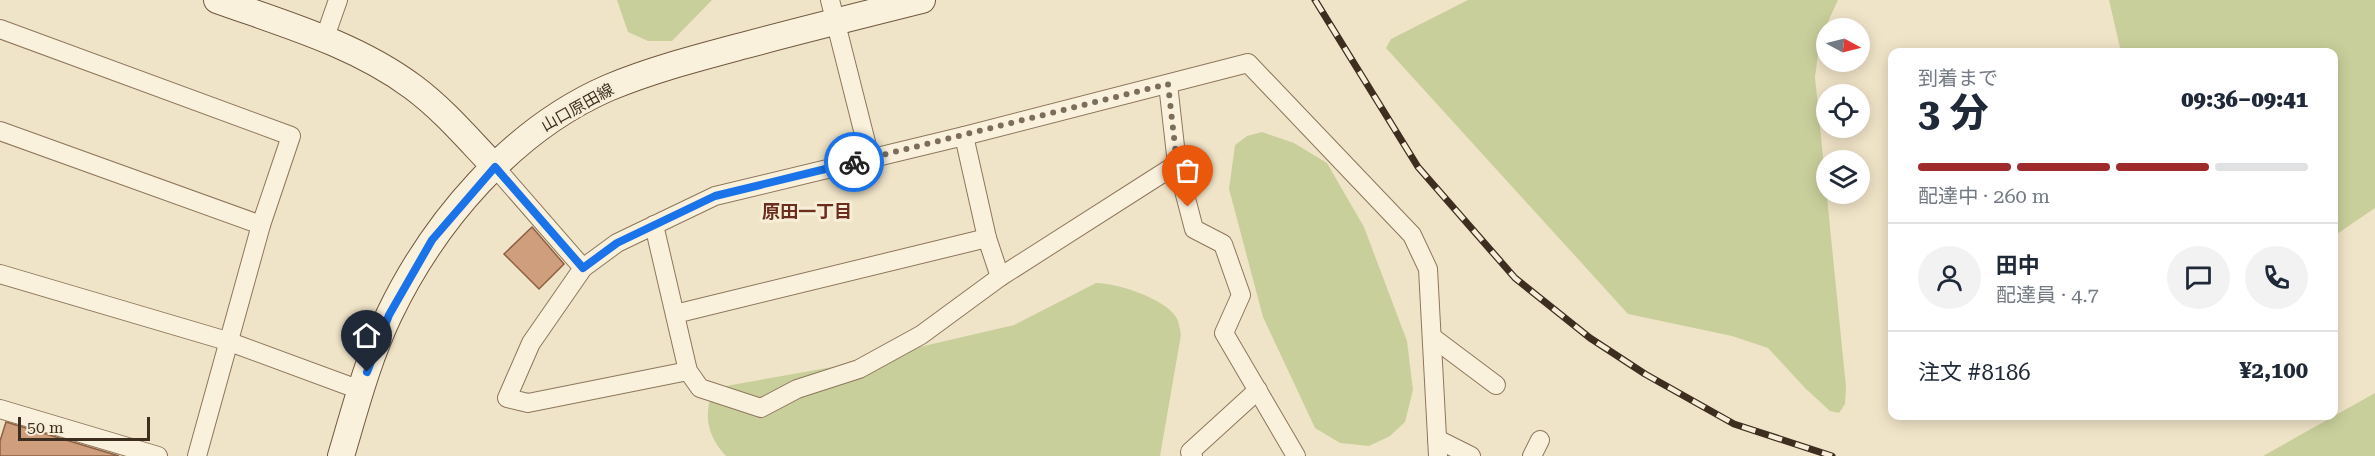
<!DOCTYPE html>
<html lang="ja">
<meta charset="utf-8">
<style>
:root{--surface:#fff;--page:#f2f2f3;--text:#1f2937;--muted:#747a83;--line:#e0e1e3;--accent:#9e2a2b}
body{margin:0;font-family:"Roboto Serif","Noto Sans JP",serif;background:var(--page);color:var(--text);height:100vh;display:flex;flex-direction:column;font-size:22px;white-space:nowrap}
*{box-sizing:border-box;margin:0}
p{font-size:20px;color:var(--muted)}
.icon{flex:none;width:33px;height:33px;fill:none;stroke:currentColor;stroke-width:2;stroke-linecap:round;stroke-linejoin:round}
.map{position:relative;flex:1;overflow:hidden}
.sheet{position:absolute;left:1888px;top:48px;width:450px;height:372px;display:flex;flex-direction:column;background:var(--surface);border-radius:12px;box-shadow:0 3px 15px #0003}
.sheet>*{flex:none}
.needle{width:39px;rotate:97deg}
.fabs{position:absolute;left:1816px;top:18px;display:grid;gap:12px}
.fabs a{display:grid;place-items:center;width:54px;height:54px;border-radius:50%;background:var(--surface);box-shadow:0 3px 15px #0003;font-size:30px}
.scale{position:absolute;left:18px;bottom:15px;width:132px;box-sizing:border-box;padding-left:6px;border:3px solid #3d2e20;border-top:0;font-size:16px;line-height:21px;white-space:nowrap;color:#3d2e20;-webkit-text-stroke:4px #f7eed8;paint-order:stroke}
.pin{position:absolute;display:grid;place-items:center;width:51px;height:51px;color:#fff;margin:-62px -26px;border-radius:50% 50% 50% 0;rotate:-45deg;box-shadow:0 0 6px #0007}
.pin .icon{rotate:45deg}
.courier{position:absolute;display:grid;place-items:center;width:60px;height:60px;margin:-30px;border:4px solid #1a73e8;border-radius:50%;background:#fff;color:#222;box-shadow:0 2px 8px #0007}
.overview em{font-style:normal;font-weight:800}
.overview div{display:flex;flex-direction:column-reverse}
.overview{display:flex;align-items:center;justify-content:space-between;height:102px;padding:0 30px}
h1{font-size:39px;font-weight:800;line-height:45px}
.bar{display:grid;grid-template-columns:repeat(4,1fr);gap:9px 6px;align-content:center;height:72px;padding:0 30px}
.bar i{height:8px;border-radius:4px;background:var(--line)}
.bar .active{background:var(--accent)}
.bar p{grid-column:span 4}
.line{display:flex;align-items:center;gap:15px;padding:0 30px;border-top:2px solid var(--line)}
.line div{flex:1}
.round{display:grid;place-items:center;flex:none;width:63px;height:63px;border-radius:32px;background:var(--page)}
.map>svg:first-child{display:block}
</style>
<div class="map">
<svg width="2375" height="456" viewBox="0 0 2375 456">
<rect width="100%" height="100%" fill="#f0e4c8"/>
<g fill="#c9cf9b">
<path d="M617 0H712L672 41H648L628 32Z"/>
<path d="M1468 0H1838L1820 39 1815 77 1846 387 1845 404 1839 413 1830 411 1805 388 1768 348 1732 336 1628 314 1386 48 1391 39Z"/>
<path d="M2109 0H2375V208L2334 236V52H2121Z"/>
<path d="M1262 132 1294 143 1327 163 1364 227 1407 341 1413 390 1405 422 1390 436 1369 446 1340 443 1315 428 1263 317 1229 189 1235 145 1247 136Z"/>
<path d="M1096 283C1117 283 1164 298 1176 317 1179 321 1180 330 1181 335L1160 456H726C707 436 702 412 715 388L838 366 1014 325Z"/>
<path d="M2375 393V456H2263Z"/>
</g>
<g fill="#cf9f7d" stroke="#8d5f41" stroke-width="1.5">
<path d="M532 227 564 264 539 289 504 254Z"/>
<path d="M6 422 119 456H0V441Z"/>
</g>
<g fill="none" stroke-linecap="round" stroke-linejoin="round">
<g stroke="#8d765c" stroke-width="20">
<g id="street">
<path d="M830 0 870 158"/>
<path d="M0 29 291 136 261 225 197 456"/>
<path d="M325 37 338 0"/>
<path d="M1168 84 1177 164 1194 229 1223 244 1241 295 1224 333 1296 456"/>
<path d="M0 131 261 225"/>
<path d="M964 136 987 238 1000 277"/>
<path d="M495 167 583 268"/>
<path d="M654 225 688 371 700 388 761 408 797 389 859 369 921 335 1000 277 1177 164"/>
<path d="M0 274 227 341 360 390"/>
<path d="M675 314 987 238"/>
<path d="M1432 337 1496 385"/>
<path d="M688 371 528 403 507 398 531 343 583 268 617 243 715 196 964 136 1248 63 1412 235 1428 269 1438 456"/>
<path d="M0 409 158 456"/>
<path d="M1437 439 1471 456"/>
<path d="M1193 456 1190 452 1258 390"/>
<path d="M1532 456 1540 440"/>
</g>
</g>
<g stroke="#6f573f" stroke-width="28">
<g id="secondary">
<path d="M217 0C284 24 355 44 413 87 444 110 469 140 495 167"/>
<path d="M341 456C355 409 368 359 389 315 434 221 512 130 608 88 651 70 697 58 742 46 802 30 862 15 922 0"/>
</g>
</g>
<use href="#street" stroke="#faf1dc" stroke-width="18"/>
<use href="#secondary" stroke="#faf1dc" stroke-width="26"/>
<g stroke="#3d2e20" stroke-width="7">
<path id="rail" d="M1315 0 1418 167 1515 278 1590 338 1645 374 1734 424 1832 456"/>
</g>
<use href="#rail" stroke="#f7eed8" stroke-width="4.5" stroke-dasharray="14" stroke-linecap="butt"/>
</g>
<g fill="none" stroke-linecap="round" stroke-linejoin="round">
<path stroke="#7c6e5b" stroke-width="6" stroke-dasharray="0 10.8" d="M854 162 1168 84 1177 164 1188 207"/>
<path stroke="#1a73e8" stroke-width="8" d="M367 372 389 315 432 240 495 167 583 268 617 243 715 196 854 162"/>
</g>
<g text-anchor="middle" stroke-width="6" stroke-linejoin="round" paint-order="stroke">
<g font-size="16" fill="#3d2e20" stroke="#f7eed8">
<text transform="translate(577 107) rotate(-29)" y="6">山口原田線</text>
</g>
<g font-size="18" font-weight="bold" fill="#6b2e1e" stroke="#f7eed8">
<text x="807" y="218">原田一丁目</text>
</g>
</g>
</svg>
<div class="fabs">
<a><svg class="needle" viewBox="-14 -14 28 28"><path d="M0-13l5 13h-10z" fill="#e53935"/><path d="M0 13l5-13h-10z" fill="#747a83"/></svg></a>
<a><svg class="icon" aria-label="locate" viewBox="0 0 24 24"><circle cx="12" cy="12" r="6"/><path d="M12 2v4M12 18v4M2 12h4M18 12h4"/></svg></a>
<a><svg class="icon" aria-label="layers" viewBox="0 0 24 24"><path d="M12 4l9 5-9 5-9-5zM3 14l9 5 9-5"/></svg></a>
</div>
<div class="scale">50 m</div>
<div class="pin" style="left:1188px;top:207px;background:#ea580c"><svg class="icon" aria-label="bag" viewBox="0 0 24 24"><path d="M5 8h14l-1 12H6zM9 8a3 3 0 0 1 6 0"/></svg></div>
<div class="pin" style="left:367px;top:372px;background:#1f2937"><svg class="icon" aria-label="home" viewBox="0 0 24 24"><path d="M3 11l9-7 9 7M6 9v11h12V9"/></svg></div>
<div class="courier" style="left:854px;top:162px"><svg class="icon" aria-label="bike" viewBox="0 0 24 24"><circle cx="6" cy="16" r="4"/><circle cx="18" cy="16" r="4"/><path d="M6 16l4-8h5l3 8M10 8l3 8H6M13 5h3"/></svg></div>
<section class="sheet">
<div class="overview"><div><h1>3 分</h1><p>到着まで</p></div><em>09:36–09:41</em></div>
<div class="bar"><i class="active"></i><i class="active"></i><i class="active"></i><i></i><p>配達中 · 260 m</p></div>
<div class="line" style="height:108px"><a class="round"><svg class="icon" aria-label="person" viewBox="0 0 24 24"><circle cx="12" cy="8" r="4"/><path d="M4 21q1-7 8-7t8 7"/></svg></a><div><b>田中</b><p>配達員 · 4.7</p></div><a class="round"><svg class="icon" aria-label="chat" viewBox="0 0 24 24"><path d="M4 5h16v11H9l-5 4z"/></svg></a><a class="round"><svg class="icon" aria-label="phone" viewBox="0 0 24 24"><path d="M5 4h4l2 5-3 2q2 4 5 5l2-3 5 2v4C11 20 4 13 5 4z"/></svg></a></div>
<div class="line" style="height:78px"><div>注文 #8186</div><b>¥2,100</b></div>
</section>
</div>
